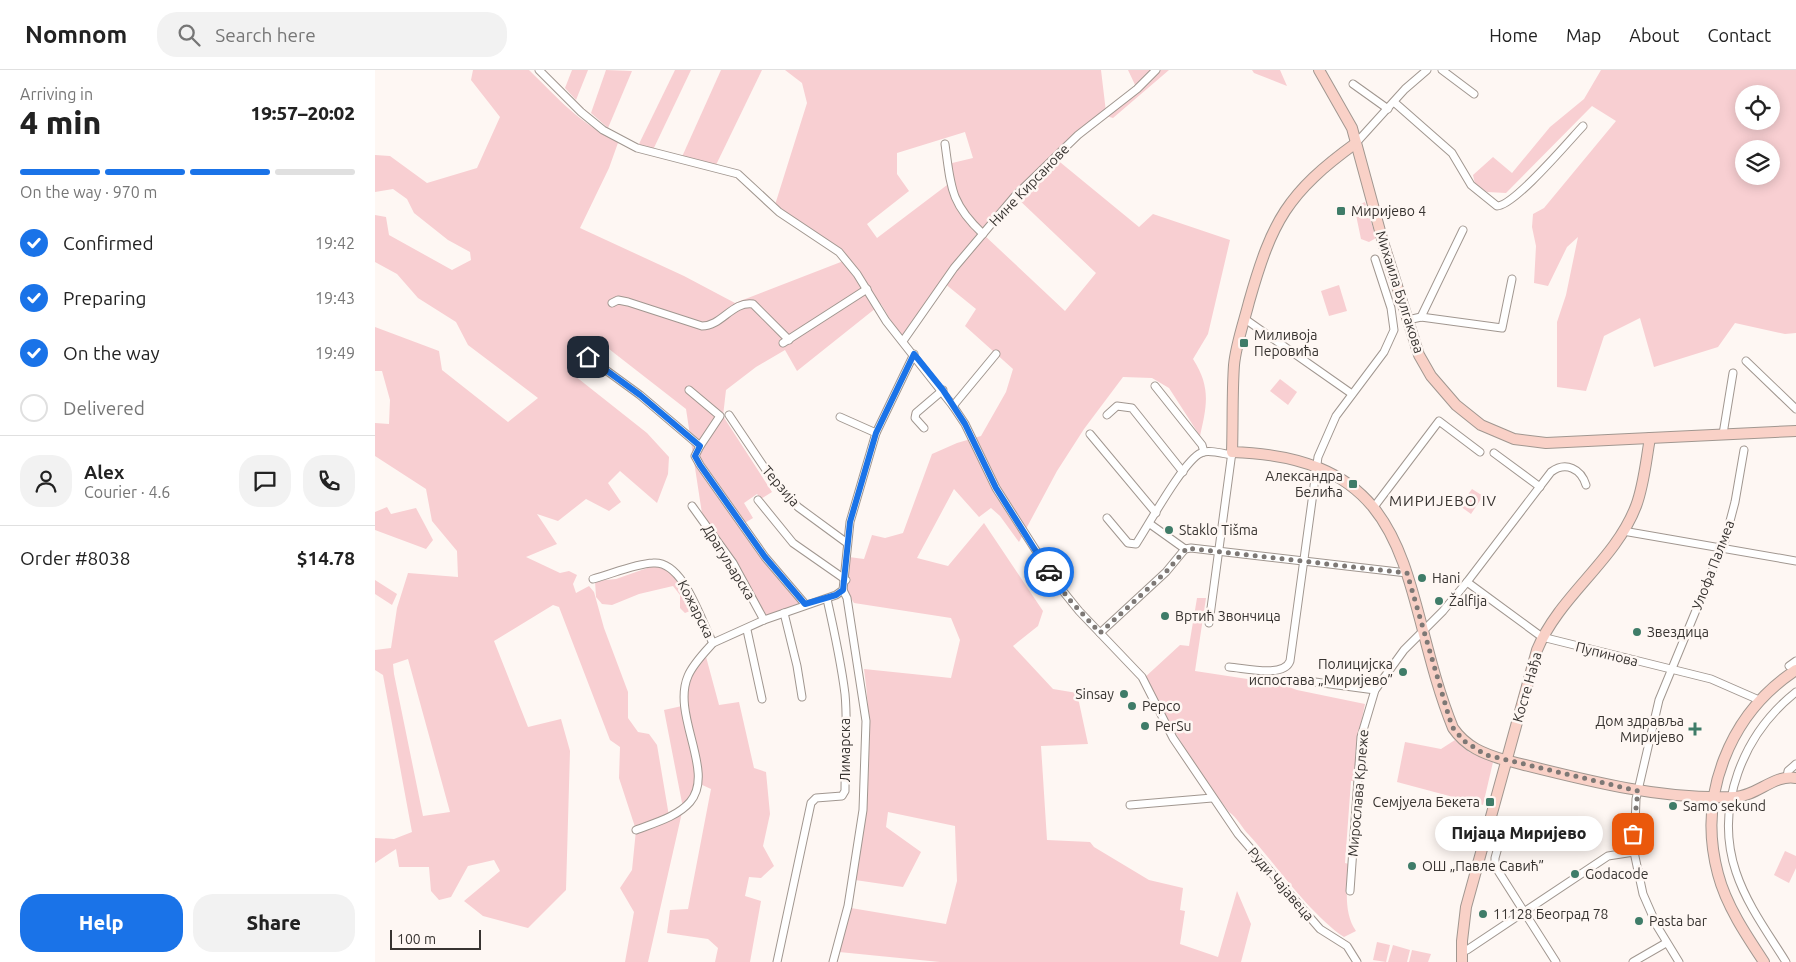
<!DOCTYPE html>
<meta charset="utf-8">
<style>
:root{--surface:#fff;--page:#f2f2f2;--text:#222;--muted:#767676;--line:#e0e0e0;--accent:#1a73e8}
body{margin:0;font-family:Ubuntu,sans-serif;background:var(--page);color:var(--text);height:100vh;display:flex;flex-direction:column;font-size:19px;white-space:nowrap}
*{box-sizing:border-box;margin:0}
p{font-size:16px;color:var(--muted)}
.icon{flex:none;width:28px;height:28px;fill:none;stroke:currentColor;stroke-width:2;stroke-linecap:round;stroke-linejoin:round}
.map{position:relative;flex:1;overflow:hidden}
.panel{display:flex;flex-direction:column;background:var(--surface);width:375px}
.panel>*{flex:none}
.fabs{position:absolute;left:1360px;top:15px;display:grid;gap:10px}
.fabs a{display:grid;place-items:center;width:45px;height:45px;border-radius:50%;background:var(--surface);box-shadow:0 2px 12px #0003;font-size:25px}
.scale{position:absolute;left:15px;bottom:12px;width:91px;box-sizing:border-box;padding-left:5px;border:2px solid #383431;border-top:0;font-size:14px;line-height:18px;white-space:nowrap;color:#383431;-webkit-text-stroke:4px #fef7f3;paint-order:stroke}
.pin{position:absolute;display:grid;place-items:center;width:42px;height:42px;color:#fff;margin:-21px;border-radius:10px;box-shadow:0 2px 8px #0006}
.courier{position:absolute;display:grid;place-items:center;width:50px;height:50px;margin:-25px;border:4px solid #1a73e8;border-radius:50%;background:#fff;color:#222;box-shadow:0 1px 6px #0007}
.bubble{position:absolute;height:35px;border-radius:18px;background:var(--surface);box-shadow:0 2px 12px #0003;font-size:16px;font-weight:800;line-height:35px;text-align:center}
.overview em{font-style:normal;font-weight:800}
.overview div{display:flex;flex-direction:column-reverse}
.overview{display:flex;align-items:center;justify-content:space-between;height:85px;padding:0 20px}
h1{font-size:32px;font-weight:800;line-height:38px}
.bar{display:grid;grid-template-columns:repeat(4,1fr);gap:8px 5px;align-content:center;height:60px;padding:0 20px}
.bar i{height:6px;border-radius:4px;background:var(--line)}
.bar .on{background:var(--accent)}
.bar p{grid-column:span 4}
.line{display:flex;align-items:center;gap:12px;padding:0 20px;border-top:1px solid var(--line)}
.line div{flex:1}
.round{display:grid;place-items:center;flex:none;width:52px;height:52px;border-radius:20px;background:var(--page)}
ol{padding:0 20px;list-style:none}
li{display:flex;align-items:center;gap:15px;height:55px}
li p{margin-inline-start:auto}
li .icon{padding:5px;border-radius:50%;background:var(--accent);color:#fff;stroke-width:4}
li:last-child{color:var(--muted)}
li i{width:28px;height:28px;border:2px solid var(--line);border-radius:50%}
.primary-button{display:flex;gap:10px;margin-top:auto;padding:10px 20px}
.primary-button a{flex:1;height:58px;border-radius:20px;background:var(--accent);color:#fff;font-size:20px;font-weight:800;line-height:58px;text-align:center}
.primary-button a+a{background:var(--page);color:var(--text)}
header{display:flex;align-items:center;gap:30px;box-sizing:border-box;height:70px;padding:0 25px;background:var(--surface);border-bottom:1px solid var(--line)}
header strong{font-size:24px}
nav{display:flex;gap:28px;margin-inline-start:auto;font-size:18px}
.search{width:350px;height:45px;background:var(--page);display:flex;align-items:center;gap:12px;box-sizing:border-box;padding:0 18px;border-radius:20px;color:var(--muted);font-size:19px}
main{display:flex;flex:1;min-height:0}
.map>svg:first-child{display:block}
</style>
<header>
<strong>Nomnom</strong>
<div class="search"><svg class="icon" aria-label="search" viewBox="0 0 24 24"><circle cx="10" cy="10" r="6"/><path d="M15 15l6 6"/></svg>Search here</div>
<nav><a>Home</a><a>Map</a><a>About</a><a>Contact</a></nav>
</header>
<main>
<section class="panel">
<div class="overview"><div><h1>4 min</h1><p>Arriving in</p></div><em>19:57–20:02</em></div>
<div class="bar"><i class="on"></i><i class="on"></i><i class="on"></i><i></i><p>On the way · 970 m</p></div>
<ol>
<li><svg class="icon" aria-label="check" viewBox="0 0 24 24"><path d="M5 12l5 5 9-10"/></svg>Confirmed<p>19:42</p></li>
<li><svg class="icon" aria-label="check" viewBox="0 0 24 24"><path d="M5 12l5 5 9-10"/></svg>Preparing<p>19:43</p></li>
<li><svg class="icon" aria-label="check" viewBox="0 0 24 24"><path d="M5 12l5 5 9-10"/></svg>On the way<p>19:49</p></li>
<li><i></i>Delivered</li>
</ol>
<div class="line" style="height:90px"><a class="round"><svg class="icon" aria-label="person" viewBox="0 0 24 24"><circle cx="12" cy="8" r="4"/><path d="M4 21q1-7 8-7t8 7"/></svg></a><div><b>Alex</b><p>Courier · 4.6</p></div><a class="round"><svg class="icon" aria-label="chat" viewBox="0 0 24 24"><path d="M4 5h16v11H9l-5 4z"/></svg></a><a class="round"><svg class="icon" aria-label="phone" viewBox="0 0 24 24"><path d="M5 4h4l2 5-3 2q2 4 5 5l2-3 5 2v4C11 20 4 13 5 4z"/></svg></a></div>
<div class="line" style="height:65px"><div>Order #8038</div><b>$14.78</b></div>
<div class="primary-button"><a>Help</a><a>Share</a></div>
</section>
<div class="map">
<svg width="1421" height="892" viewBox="0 0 1421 892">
<rect width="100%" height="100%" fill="#fef7f3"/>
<g fill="#f8cfd2" fill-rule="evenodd">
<path d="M98 0H154C181 26 208 58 244 70L234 98 205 158 309 206 360 233 471 190 399 138 432 33 427 13 410 0H726L731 42 762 19 753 0H794L738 48 731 46 680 88 764 157 778 144 855 170 833 264 818 289C836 317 832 335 825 366L794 318 777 308 748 307 709 359 682 401 644 472 625 446 616 438 604 447 579 419 542 488 573 496 609 453 668 541 663 556 638 576 678 619 702 623 713 674 666 676 672 770 715 772 719 777 774 810 808 818 805 840 810 841 805 874 843 887 862 821 876 854 866 892H565L464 882 476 838 571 854 582 811 580 756 513 742 511 757 546 782 528 817 480 810C493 741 499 669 489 599L576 608 585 570 576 548 479 533 471 521 474 487 489 489 497 465 510 468 528 463 557 384 582 373 606 366 631 322 638 299 590 256 601 239 569 213 528 271 506 234 422 301 410 280 381 297 351 320 348 346 397 422 386 429 382 424 369 433 378 448 368 454 430 534 389 550 328 450 311 339 225 272 200 306 272 363 294 387 293 404 282 433 245 401 233 413 246 432 234 441 211 429 183 451 162 444 182 474 151 487 185 503 194 501 202 505 198 514 201 523 214 516 219 522 229 558 253 622V648L263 662 274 664 282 675 294 746 308 738 289 640 307 636 311 614 330 583 344 635 364 632 379 698 391 702 395 744 388 776 399 796 386 808 374 807 370 826 386 831 375 892H340L343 878 333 869 292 863 295 840 313 839 336 719 323 713 308 738 273 892H250L259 842 245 818 257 800 261 760 244 708 245 677 235 670 184 537 178 535 119 571 153 657 186 649 195 681 191 820 153 858 108 846 89 831 125 801 119 790 93 796 76 827 64 830 56 821 54 797H24L21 779 0 793V768L19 769 37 762 8 605 0 600V580L16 578 22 538 33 503 83 507 82 481 57 451 51 419 0 386V353L14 354 15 330 7 301H0V257L64 281 67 300 133 352 163 328 93 275 81 252 43 228 22 204 0 192V145L11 147 14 165 77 200 96 190 95 182 73 170 39 143 32 129 18 119 0 122V85L15 86 52 113 102 98 125 47 96 10ZM590 62 598 88 573 94 576 112 502 168 492 154 534 121 522 104V83ZM640 126 721 203 690 241 608 164ZM33 589 75 742 48 746 19 604 18 594Z"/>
<path d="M197 0H213L201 30 190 18Z"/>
<path d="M231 0 257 1 233 58 216 43Z"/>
<path d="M300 0H316L277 82 262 78Z"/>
<path d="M346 0H387L340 97 306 89Z"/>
<path d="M877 0H905L912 16 879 3Z"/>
<path d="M1226 0H1421V263L1410 264 1360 253 1343 277 1279 297 1265 248 1229 266 1211 321 1182 317V252L1191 225 1203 167 1192 177 1173 216 1159 213 1161 176 1157 157 1158 144 1169 138 1241 51 1217 36 1131 123 1112 122 1100 114 1098 105 1118 87 1137 103 1175 57 1209 29ZM1369 24H1396V51H1369ZM1369 79H1396V106H1369Z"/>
<path d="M990 132 1001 168 994 172 986 169 981 145 978 146 979 137Z"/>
<path d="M964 215 972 241 954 246 946 221Z"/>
<path d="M905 309 922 322 913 335 895 321Z"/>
<path d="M1097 419 1108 426 1096 444 1085 436Z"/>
<path d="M12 437 16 444 41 438 58 470 51 479 0 460V442Z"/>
<path d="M278 496C302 497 310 521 320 539L310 543 305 538V525L298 516 264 524 237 535 227 534 221 527 220 511 241 509Z"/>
<path d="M0 510 22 524 17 535 0 524Z"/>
<path d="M822 528H831L820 601 906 614 922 620 990 634 981 678 979 711H976L970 793 974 794C972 815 968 843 981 861L969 867C935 844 903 797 874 765 867 758 862 747 854 742L827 707 768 609 805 575 814 576Z"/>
<path d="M1080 670 1094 682 1118 692 1108 735 1022 712 1030 672 1066 679Z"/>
<path d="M1410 781 1421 786V798L1414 813 1399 805Z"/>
<path d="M1002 872 1015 875 1011 892 998 890Z"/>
<path d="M1018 875 1035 880 1032 892H1013Z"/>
<path d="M1037 880 1056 884 1053 892H1034Z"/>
</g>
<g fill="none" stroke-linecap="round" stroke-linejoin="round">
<g stroke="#a19790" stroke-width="9">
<g id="street">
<path d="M164 0 206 42 228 60 262 78 363 104 404 142 464 182 482 204 511 251 578 336 590 354 621 418 683 515 704 541 767 607 798 668 863 764 945 859 972 876 982 892"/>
<path d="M1067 0 1099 24"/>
<path d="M978 14 1013 39"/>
<path d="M1019 32 1077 83 1096 115 1122 136C1139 136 1193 72 1208 56"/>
<path d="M981 73 1030 19 1052 0"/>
<path d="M570 74C576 117 575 133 608 164"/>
<path d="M237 233 243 230 253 232 327 256C347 256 357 231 378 234L414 270"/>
<path d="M1046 247 1088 160"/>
<path d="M870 249 977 324"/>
<path d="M1033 250 1046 247 1127 258 1137 209"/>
<path d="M528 271 579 198 640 126 703 65 762 19 781 0"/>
<path d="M408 273 492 219"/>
<path d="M213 287 265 325 325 376 320 386 325 395 390 487 430 534"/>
<path d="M1371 291 1421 339"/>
<path d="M780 316 827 375 829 382"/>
<path d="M314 320 345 346 325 376"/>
<path d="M578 336 621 284"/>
<path d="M354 345 393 403 423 437 472 473"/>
<path d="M732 345 742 336 757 338 808 402"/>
<path d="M465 347 501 363"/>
<path d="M549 358 540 348 541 343 568 320"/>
<path d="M715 364 781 443"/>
<path d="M1348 364 1358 303"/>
<path d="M1119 383 1165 417"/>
<path d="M383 430 418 473 471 510"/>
<path d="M317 436 358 493 389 550"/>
<path d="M999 437 1064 351 1105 382"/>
<path d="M732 448 753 473 761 474C773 456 809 390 826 383 833 379 849 384 857 385"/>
<path d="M775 454 810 479"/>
<path d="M1248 461 1421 491"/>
<path d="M810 479 816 478 1032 503"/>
<path d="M218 509C237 504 259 494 278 493 309 490 326 552 338 573"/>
<path d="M1092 512 1167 567 1336 609 1384 630"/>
<path d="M409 543 422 596 427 627"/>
<path d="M834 553 857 382"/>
<path d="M372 560 387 629"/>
<path d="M725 563 791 502 810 479"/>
<path d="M1414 596 1421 591"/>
<path d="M854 597C870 598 909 608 915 591L943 387 961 346 1009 282 1019 260 1016 238 1000 189"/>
<path d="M925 610 1000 620"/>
<path d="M1412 707 1413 701 1421 694"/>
<path d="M755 735 837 728"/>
<path d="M261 760C279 753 302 747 315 732 341 702 296 645 313 606 318 594 329 583 338 573L389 550 461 525 468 520 475 452 501 363 539 284"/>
<path d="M1125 770 1120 788V796L1181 892"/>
<path d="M975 821 986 667 1000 620 1029 580 1068 541 1092 512 1176 402C1191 391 1206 399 1211 415"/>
<path d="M1092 880 1233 786 1259 782"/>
<path d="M402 892 436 733 441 728 467 726 470 721C470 689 473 656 470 624 466 592 459 560 452 529"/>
<path d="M458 892 473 836 488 740 491 651 472 528 468 520"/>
<path d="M1258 892 1291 873"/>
<path d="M1304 892 1282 856 1268 824 1259 782 1261 729 1284 630 1350 470 1360 432 1369 380"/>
<path d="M1411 892C1393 863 1372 835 1361 802 1339 736 1368 664 1421 622"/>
</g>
</g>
<g stroke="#a19790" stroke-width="12">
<g id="secondary">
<path d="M944 0 977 58 1008 172 1044 285 1056 306 1081 335 1106 355 1139 369 1171 373 1421 361"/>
<path d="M981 73C912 123 897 151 874 232 869 252 861 274 859 295 857 324 858 353 857 382 1050 388 1023 522 1078 658 1091 677 1109 684 1130 690 1206 709 1282 730 1360 727 1382 726 1399 704 1421 708"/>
<path d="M1087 892V871L1091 837 1162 580C1184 526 1240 491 1261 436 1269 415 1271 390 1275 368"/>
<path d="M1389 892C1371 865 1351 835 1343 804 1322 726 1354 644 1421 600"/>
</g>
</g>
<use href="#street" stroke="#fff" stroke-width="7"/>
<use href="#secondary" stroke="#f9d1c7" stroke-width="10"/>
</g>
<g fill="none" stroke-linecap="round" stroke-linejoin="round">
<path stroke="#7d7875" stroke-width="5" stroke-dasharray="0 9" d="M674 502 693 528 725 563 791 502 812 478 1032 503 1074 647 1078 658 1089 671 1111 685 1263 721 1258 764"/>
<path stroke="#1a73e8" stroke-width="6" d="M213 287 265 325 325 376 320 386 325 395 390 487 430 534 461 525 468 520 475 452 501 363 539 284 568 320 590 354 621 418 674 502"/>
</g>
<g fill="#3f7c68" stroke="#fef7f3" stroke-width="2">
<rect x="961" y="136" width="10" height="10" rx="2.5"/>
<rect x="864" y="268" width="10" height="10" rx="2.5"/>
<rect x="973" y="409" width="10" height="10" rx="2.5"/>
<circle cx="794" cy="460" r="5"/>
<circle cx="1047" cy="508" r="5"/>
<circle cx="1064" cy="531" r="5"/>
<circle cx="790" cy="546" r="5"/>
<circle cx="1262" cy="562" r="5"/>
<circle cx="1028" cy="602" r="5"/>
<circle cx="749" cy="624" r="5"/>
<circle cx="757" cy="636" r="5"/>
<circle cx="770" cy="656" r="5"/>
<path d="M1317.5 651.5h5v5h5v5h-5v5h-5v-5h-5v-5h5z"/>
<rect x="1110" y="727" width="10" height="10" rx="2.5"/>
<circle cx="1298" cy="736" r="5"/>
<circle cx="1037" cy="796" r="5"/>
<circle cx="1200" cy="804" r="5"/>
<circle cx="1108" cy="844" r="5"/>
<circle cx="1264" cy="851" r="5"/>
</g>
<g text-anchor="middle" stroke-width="5" stroke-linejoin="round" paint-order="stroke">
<g font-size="14" fill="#383431" stroke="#fef7f3">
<text transform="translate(654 115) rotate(-46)" y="5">Нине Кирсанове</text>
<text transform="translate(1025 222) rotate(72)" y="5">Михаила Булгакова</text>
<text transform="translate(406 416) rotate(49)" y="5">Терзија</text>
<text transform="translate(354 492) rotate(58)" y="5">Драгуљарска</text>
<text transform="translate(1338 495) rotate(-69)" y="5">Улофа Палмеа</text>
<text transform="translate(321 539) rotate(63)" y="5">Кожарска</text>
<text transform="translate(1232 584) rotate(14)" y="5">Пупинова</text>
<text transform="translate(1152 617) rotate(-74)" y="5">Косте Нађа</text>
<text transform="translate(470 680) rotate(-90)" y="5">Лимарска</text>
<text transform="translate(983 723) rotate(-85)" y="5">Мирослава Крлеже</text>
<text transform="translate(906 814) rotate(49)" y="5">Руди Чајавеца</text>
</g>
<g font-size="14" fill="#383431" stroke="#fef7f3" text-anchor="start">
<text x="976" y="146">Миријево 4</text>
<text x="879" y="270">Миливоја<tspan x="879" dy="16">Перовића</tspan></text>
<text x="968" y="411" text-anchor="end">Александра<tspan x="968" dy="16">Белића</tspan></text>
<text x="804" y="465">Staklo Tišma</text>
<text x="1057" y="513">Hani</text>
<text x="1074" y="536">Žalfija</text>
<text x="800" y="551">Вртић Звончица</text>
<text x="1272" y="567">Звездица</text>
<text x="1018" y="599" text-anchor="end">Полицијска<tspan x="1018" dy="16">испостава „Миријево”</tspan></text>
<text x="739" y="629" text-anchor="end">Sinsay</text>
<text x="767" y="641">Pepco</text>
<text x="1309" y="656" text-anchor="end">Дом здравља<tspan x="1309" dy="16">Миријево</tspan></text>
<text x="780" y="661">PerSu</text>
<text x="1105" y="737" text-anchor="end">Семјуела Бекета</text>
<text x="1308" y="741">Samo sekund</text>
<text x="1047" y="801">ОШ „Павле Савић”</text>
<text x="1210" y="809">Godacode</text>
<text x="1118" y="849">11128 Београд 78</text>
<text x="1274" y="856">Pasta bar</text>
</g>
<g font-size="15" letter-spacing="1" fill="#383431" stroke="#fef7f3">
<text x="1068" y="436">МИРИЈЕВО IV</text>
</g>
</g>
</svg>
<div class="fabs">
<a><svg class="icon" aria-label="locate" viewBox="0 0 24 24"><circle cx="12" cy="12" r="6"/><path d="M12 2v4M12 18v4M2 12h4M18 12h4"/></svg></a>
<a><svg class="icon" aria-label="layers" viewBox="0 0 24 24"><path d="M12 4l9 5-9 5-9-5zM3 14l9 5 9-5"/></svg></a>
</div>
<div class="scale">100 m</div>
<div class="pin" style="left:1258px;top:764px;background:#ea580c"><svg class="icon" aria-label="bag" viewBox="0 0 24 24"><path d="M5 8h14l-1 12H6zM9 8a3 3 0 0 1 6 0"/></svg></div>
<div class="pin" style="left:213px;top:287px;background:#1f2937"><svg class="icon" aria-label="home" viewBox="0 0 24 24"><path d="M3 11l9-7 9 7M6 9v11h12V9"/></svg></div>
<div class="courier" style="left:674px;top:502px"><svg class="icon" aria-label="car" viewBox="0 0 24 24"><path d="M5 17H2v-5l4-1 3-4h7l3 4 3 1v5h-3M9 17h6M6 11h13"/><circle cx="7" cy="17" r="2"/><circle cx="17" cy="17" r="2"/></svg></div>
<div class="bubble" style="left:1060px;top:746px;width:168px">Пијаца Миријево</div>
</div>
</main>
